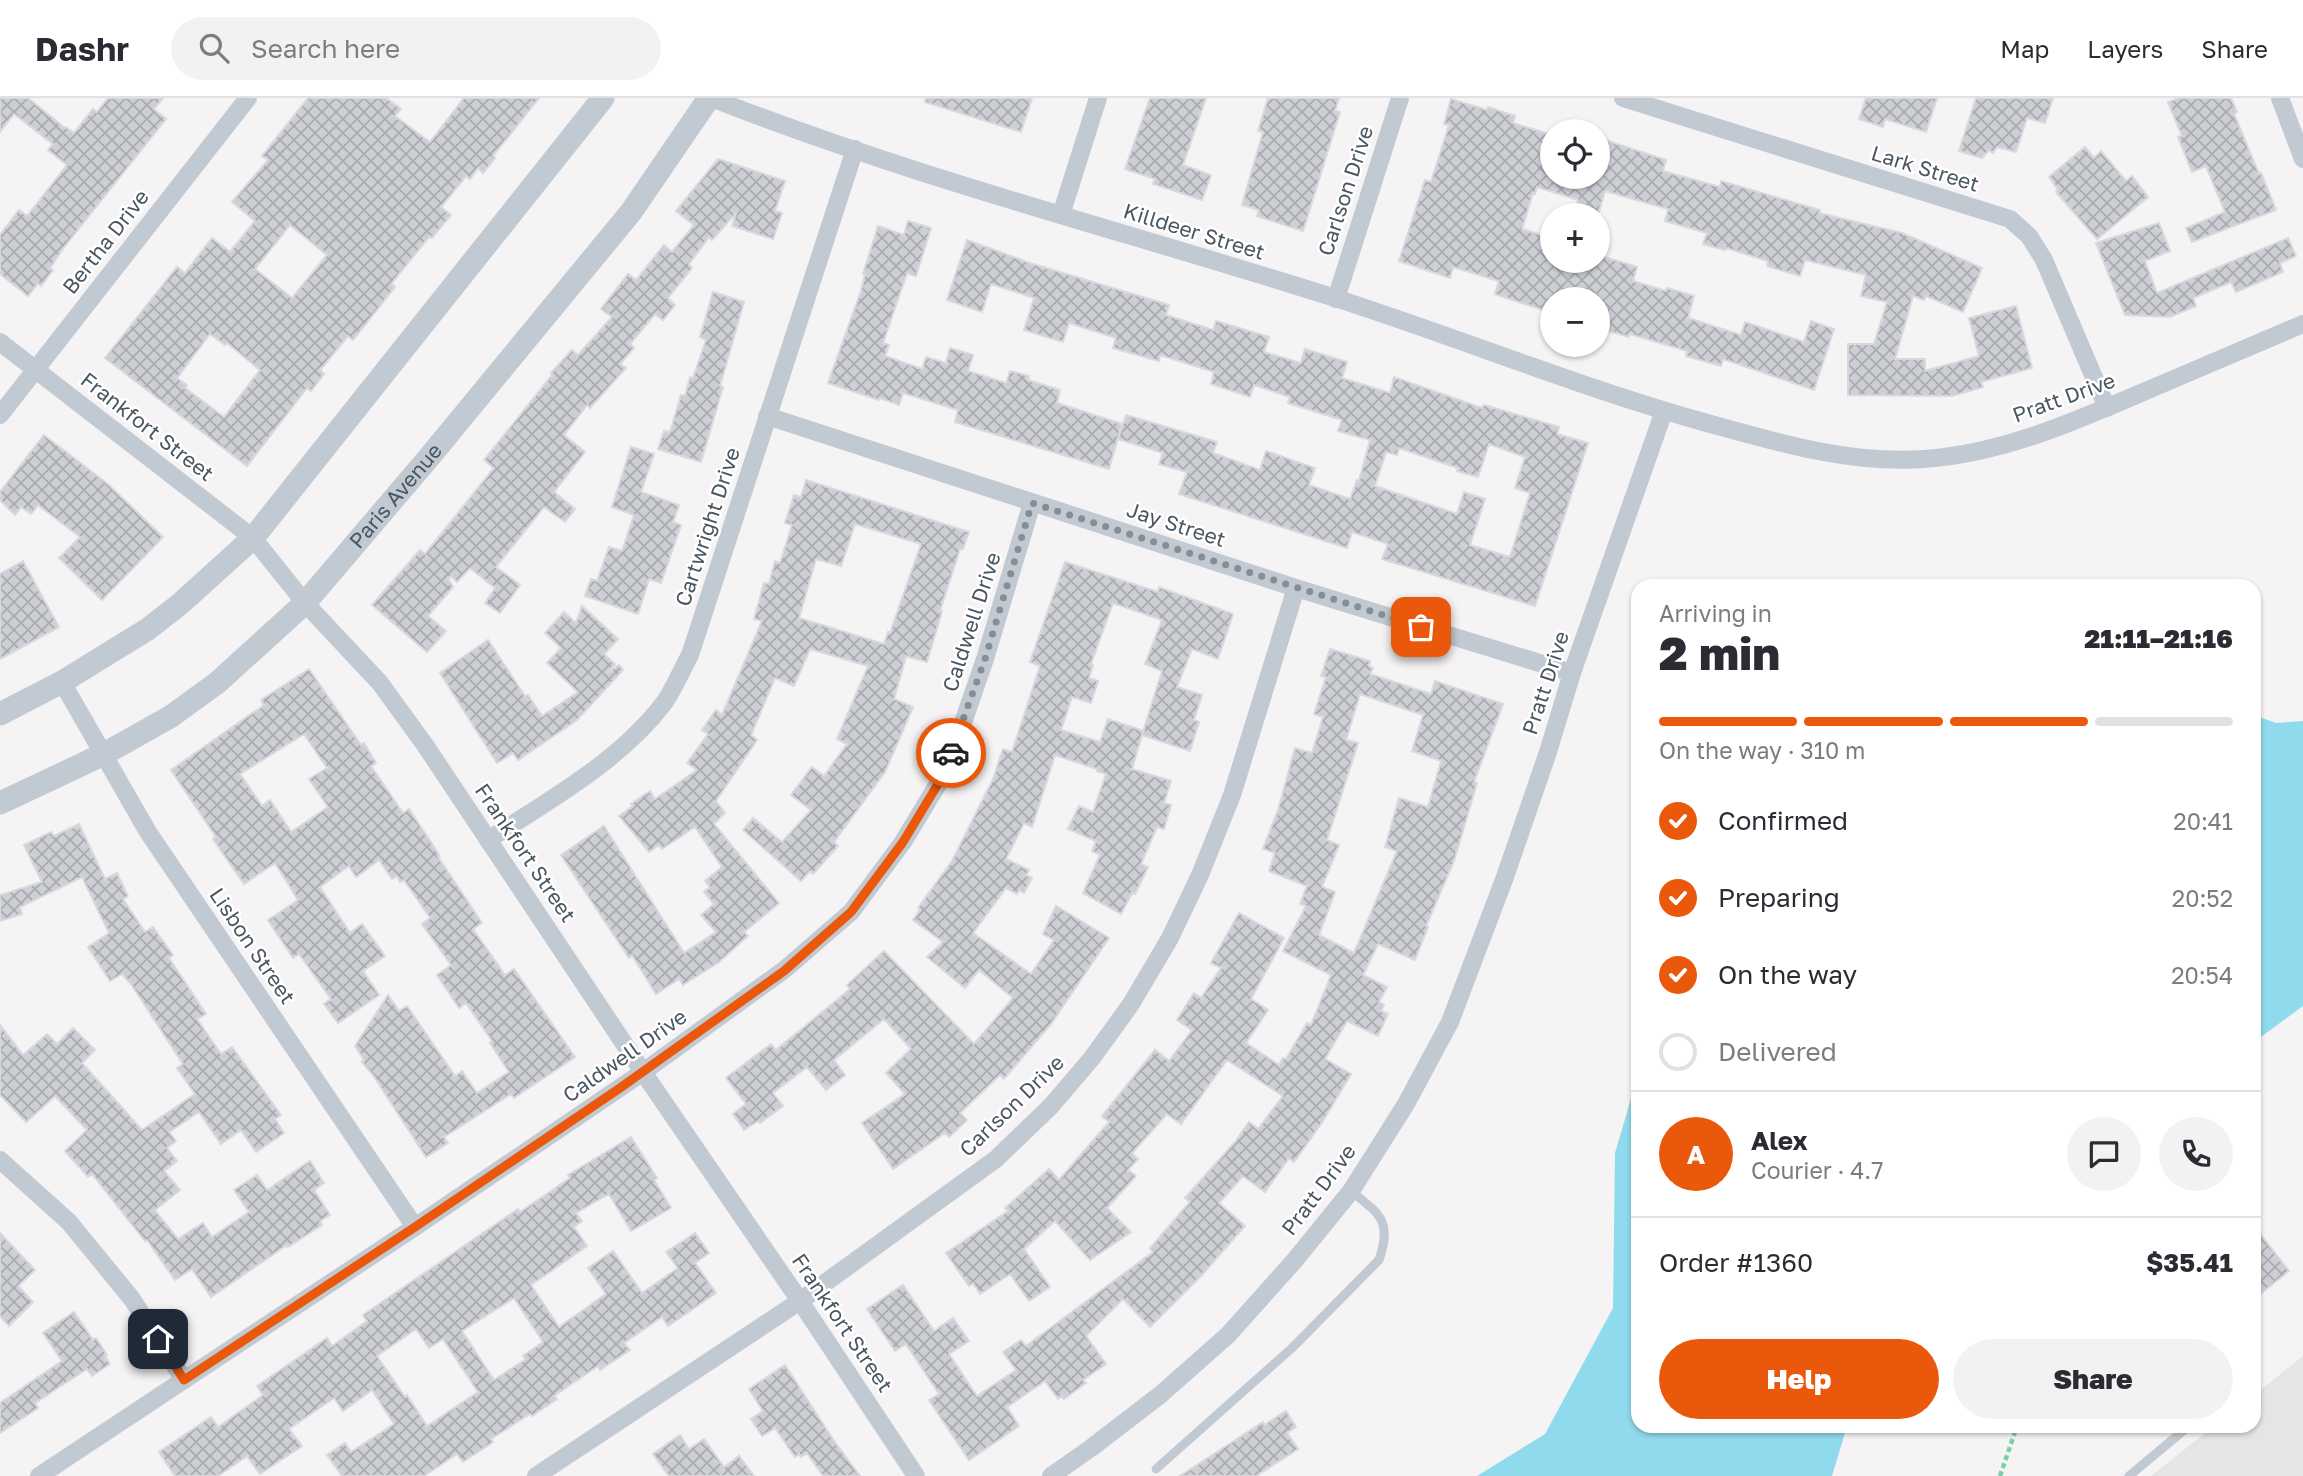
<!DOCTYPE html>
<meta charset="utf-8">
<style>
:root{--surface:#fff;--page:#f2f2f3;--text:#2b2b33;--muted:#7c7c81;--line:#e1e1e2;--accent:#ea580c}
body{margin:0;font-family:"Golos Text",sans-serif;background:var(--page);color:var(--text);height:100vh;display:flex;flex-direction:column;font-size:26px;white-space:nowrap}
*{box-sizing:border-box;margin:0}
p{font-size:23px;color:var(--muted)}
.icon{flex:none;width:38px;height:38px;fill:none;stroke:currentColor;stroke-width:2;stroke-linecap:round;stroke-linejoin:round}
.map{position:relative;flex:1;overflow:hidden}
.sheet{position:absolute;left:1631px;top:481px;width:630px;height:854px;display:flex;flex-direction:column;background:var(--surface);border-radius:21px;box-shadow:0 2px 5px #0004}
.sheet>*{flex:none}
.tools{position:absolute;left:1540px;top:21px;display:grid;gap:14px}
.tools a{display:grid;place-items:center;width:70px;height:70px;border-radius:50%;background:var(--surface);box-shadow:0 2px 5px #0004;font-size:35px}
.pin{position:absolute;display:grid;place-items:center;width:60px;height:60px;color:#fff;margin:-30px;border-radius:14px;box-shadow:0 4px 10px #0006}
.courier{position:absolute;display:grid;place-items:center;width:70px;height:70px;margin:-35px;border:5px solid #ea580c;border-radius:50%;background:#fff;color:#222;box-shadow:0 2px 9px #0007}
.summary em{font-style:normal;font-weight:800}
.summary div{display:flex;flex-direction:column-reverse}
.summary{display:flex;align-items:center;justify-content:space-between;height:119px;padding:0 28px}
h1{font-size:46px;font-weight:800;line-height:52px}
.bar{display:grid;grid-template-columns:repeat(4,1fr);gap:10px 7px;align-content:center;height:84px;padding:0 28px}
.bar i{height:9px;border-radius:5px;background:var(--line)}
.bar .on{background:var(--accent)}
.bar p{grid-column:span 4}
.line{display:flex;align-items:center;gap:18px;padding:0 28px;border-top:2px solid var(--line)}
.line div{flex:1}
.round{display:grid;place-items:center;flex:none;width:74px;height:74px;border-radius:37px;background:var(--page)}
ol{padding:0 28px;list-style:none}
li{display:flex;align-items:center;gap:21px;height:77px}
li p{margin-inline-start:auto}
li .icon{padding:7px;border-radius:50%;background:var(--accent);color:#fff;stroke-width:4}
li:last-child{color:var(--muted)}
li i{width:38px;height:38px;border:4px solid var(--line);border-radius:50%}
.action{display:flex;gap:14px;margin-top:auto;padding:14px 28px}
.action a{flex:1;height:80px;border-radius:42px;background:var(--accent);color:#fff;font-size:28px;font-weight:800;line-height:80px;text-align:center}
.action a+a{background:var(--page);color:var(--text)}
header{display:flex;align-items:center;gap:42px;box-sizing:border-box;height:98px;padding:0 35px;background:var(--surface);border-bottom:2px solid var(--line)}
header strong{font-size:33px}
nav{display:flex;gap:38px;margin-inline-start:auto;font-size:24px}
.search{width:490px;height:63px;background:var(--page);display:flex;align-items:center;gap:18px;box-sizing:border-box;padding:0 24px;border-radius:38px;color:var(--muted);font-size:26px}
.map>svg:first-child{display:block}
</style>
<header>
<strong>Dashr</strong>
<div class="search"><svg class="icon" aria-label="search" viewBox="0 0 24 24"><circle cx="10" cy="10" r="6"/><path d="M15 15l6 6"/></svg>Search here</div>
<nav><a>Map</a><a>Layers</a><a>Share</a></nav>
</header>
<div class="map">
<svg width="2303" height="1378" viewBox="0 0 2303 1378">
<defs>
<pattern id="building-cross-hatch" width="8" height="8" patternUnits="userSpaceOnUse" patternTransform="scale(1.75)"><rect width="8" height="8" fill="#cdcfd5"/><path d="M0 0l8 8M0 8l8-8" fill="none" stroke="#a8abb0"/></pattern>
</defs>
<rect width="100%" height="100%" fill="#f5f3f3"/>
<path fill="#e6e4e5" d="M2303 1258V1378H2151L2214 1328H2254V1297Z"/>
<g fill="#90daee">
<path d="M2254 617 2276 625 2303 623V908L2254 944Z"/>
<path d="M1638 977V1328H1847L1832 1378H1477L1545 1336 1613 1210 1615 1055Z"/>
</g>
<g fill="url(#building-cross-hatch)" stroke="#d7d9de" stroke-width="2" fill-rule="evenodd">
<path d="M0 0H28L65 30 66 29 74 35 93 11 97 14 108 0H163L154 11 166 21 65 148 50 170 53 172 41 188 38 185 28 198 0 176V137L19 112 27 118 67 67 48 52 53 46 14 16 0 34Z"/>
<path d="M308 0H386L401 11 395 18 430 44 464 0H539L493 58 495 60 483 75 478 70 470 81 466 78 441 109 451 117 432 140 430 138 391 186 395 189 353 242 348 238 320 272 324 276 311 293 307 290 247 368 105 260 177 169 185 175 212 140 230 154 255 123 232 104 268 62 262 58ZM290 127 327 157 292 200 255 171ZM210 236 225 247 227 245 260 272 224 319 185 290 187 287 177 280Z"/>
<path d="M926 0H1032L1021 34 925 4Z"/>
<path d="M1150 0H1206L1183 67 1211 77 1202 102 1153 86 1155 81 1125 71Z"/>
<path d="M1268 0H1339L1335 13 1340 14 1303 133 1257 118 1259 112 1242 107 1263 34 1258 33Z"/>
<path d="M1866 0H1937L1926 34 1885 21 1883 29 1859 21Z"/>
<path d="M1976 0H2053L2045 25 2027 20 2016 54 1997 49 1993 55 1989 52 1982 60 1959 53Z"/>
<path d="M2178 0H2231L2237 14 2234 16 2259 76 2261 75 2276 112 2192 144 2186 130 2225 114 2206 68 2192 74 2178 39 2182 38 2168 4Z"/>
<path d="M1451 1 1487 12 1488 9 1515 18 1513 25 1552 37V79H1598V67L1605 42 1666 62 1663 73 1720 89 1721 83 1820 112 1819 115 1902 135 1982 170 1963 214 1926 198 1924 202 1913 198 1895 261H1925V273L1979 258 1969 220 2016 208 2032 270 1981 284 1983 289 1952 298 1848 297V246H1874L1887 204 1861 198 1866 177 1805 162 1800 178 1767 168 1768 163 1726 150 1725 152 1703 146 1707 135 1665 123 1668 111 1605 93 1598 117H1574L1578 102 1537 89 1535 96 1533 95 1522 131 1552 140V163H1598V157L1637 169 1633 183 1666 193 1667 190 1694 198 1688 220 1741 237 1745 224 1804 244 1811 223 1834 231 1814 292 1723 261 1721 268 1686 258 1687 253 1630 236 1629 239 1605 232 1608 225 1598 222V201H1552V215L1495 196 1499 183 1453 169 1450 180 1399 163 1425 82 1431 84 1449 27 1444 26Z"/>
<path d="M2085 49 2094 60 2101 53 2126 83 2132 78 2148 99 2097 141 2056 94 2058 92 2049 79Z"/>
<path d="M718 61 785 83 775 113 782 115 773 141 732 128 736 115 712 142 709 139 689 166 692 170 668 200 675 207 663 222 655 216 630 246 634 250 620 266 626 270 590 310 587 307 564 337 585 354 554 394 575 411 565 424 544 409 496 469 520 487 500 515 485 505 495 490 470 470 457 484 451 478 448 481 453 489 428 518 446 533 427 554 372 507 420 452 425 456 494 370 484 362 552 277 551 275 572 252 578 257 612 219 601 211 628 176 636 182 664 147 672 154 694 127 676 113Z"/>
<path d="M908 123 931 130 916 178 907 175 883 245 889 247 885 258 922 271 926 259 946 265 950 250 973 257 968 273 1006 285 1010 273 1029 278 1028 282 1060 292 1057 305 1122 326 1109 371 955 324 958 312 903 295 899 307 880 300 879 302 828 285 861 193 865 176H863L878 128 904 137Z"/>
<path d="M2159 125 2170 153 2145 163 2157 195 2288 140 2296 158 2280 165 2283 174 2236 194 2231 184 2193 200 2196 208 2170 219 2125 217 2096 145Z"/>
<path d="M967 142 1030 165 1169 207 1166 217 1213 232 1216 223 1269 239 1264 254 1301 265 1305 251 1347 264 1342 280 1390 295 1394 279 1482 310 1484 307 1559 329 1557 336 1588 345 1535 508 1382 461 1388 446 1352 434 1347 450 1179 396 1187 374 1159 366 1163 355 1118 341 1126 317 1217 344 1213 355 1260 372 1266 353 1315 370 1309 387 1350 401 1357 382 1359 383 1370 342 1338 333 1342 322 1288 305 1290 299 1254 287 1250 299 1211 286 1214 274 1160 257 1159 263 1113 250 1116 240 1069 225 1063 244 1024 232 1034 200 991 186 982 214 947 202ZM1489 346 1525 359 1515 390 1530 395 1510 459 1470 447 1485 401 1464 394 1457 416 1375 388 1386 354 1397 357 1399 350 1458 370 1457 373 1478 379Z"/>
<path d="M713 194 744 204 720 288 723 289 701 364 658 351 664 333 670 334 681 297 685 298 690 279 693 280 706 242 700 239Z"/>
<path d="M44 337 109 387 163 439 102 502 59 460 80 439 38 407 31 416 21 409 15 417 0 402V394Z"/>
<path d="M631 349 654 356 641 394 679 407 673 424 681 427 661 485 649 481 638 516 585 498 591 481 597 483 609 449 622 453 634 417 612 409Z"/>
<path d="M806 382 969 434 963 451H960L940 513H942L927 564 906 558 894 601 913 609 885 674 834 744 838 748 813 776 810 773 801 783 743 732 753 720 782 744 811 712 791 697 812 669 824 678 847 646 837 641 868 568 810 551 794 588 775 580 751 637 757 642 716 703 725 715 714 726 779 805 744 834 748 838 719 864 683 887 679 881 656 896 632 857 629 860 561 757 604 728 684 855 716 834 701 817 714 806 704 794 710 789 705 783 722 769 695 729 662 751 659 747 649 754 619 718 633 708 631 706 650 693 655 701 697 672 687 665 708 636 702 632 716 612 722 617 762 523 754 521 764 485 769 486 775 463 780 465 792 427 785 425 794 397 801 399ZM855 426 921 446 890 535 888 534 884 546 799 520 816 461 841 468Z"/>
<path d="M23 463 59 529 0 561V476Z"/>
<path d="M1065 464 1158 494 1159 489 1233 516 1218 561 1192 551 1177 589 1202 597 1194 622 1199 624 1190 653 1142 637 1132 671 1171 683 1164 705 1171 707 1164 731 1157 729 1141 766 1148 769 1135 796 1132 795 1121 816 1083 795 1100 757 1092 753 1096 743 1068 731 1079 708 1093 714 1106 676 1097 673V671L1055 657 1032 729 1024 725 1006 761 1029 772 1026 777 1032 780 1024 795 1019 792 1017 796 1006 790 973 835 1031 876 1054 842 1043 836 1056 808 1109 840 1051 926 1004 981 1000 977 960 1015 967 1022 949 1039 945 1035 893 1071 862 1025 905 996 886 975 911 951 884 921 834 962 845 977 826 992 807 969 773 995 783 1008 760 1025 758 1023 744 1032 733 1016 746 1006 726 980 771 946 776 952 850 891 847 887 884 853 974 946 1013 900 979 872 965 890 927 859 943 844 913 822 920 812 918 810 952 763 993 681 1003 651 1012 654 1040 568 1030 564ZM1113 505 1162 522 1145 566 1162 573 1142 637 1144 633 1108 621 1100 644 1061 632 1072 599 1091 605 1098 583 1089 580 1093 567 1091 566Z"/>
<path d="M582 508 618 541 604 556 615 566 607 575 619 567 623 572 577 622 518 662 513 655 497 665 440 575 488 542 525 598 528 597 542 618 578 594 547 565 561 550 545 535 564 514 576 525Z"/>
<path d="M1330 551 1370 563 1369 568 1373 570 1370 576 1431 596 1435 583 1503 606 1474 684 1477 685 1454 763 1426 828 1428 829 1415 862 1378 846 1363 877 1387 889 1379 904 1384 907 1381 913 1388 916 1378 938 1347 923 1325 961 1351 976 1323 1023 1294 1064 1289 1060 1265 1094 1243 1078 1219 1105 1245 1128 1201 1178 1150 1229 1123 1201 1086 1238 1106 1266 1083 1282 1086 1285 1064 1301 1061 1298 1058 1301 1045 1283 1007 1309 1019 1328 969 1362 929 1302 939 1296 906 1246 895 1253 867 1211 903 1187 934 1233 953 1220 969 1243 949 1256 977 1298 1016 1272 1003 1254 1021 1242 1026 1248 1153 1154 1150 1150 1190 1104 1185 1100 1235 1044 1249 1024 1258 1031 1283 998 1227 962 1181 1026 1167 1016 1132 1055 1138 1061 1128 1072 1136 1078 1107 1110 1131 1134 1090 1162 1055 1123 1024 1151 1050 1189 1029 1203 1010 1176 980 1196 973 1185 969 1188 946 1155 1008 1113 1005 1110 1049 1071 1059 1082 1109 1024 1102 1018 1155 952 1169 963 1192 932 1177 922 1194 895 1201 900 1221 870 1211 865 1239 815 1284 840 1251 901 1268 912 1246 945 1279 967 1283 960 1286 961 1307 925 1311 927 1331 877 1283 853 1306 808 1300 806 1307 788 1269 773 1275 755 1263 751 1278 712 1295 650 1312 655 1323 619 1314 616 1326 579 1321 578ZM1360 596 1423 617 1412 653 1441 663 1428 709 1399 700 1385 749 1397 753 1354 855 1319 837 1335 794 1322 789 1339 747 1327 742 1358 645 1346 642Z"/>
<path d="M309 571 361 647 364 645 376 665 371 668 403 715 409 711 440 758 438 759 482 825 473 831 505 877 514 871 575 959 514 1000 511 996 444 1039 448 1045 426 1059 373 977 362 964 364 962 355 948 388 897 399 913 407 908 455 978 462 973 477 995 509 974 490 945 492 943 466 905 459 910 437 877 451 867 422 826 430 820 404 782 400 784 397 778 392 781 379 762 356 779 349 768 320 789 350 835 362 826 385 858 363 873 379 897 338 925 324 906 331 901 299 856 293 860 268 822 298 802 275 765 244 786 213 741 216 739 171 672 264 607 261 602ZM304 636 327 670 309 681 328 709 291 734 270 702 262 708 240 676Z"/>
<path d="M79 726 105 781 117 775 128 798 123 801 145 834 153 829 173 857 169 860 206 916 197 921 221 956 232 949 281 1017 275 1021 284 1035 256 1054 241 1032 221 1046 199 1014 169 1034 176 1043 167 1050 177 1063 164 1073 180 1092 155 1112 178 1141 203 1125 212 1139 249 1114 234 1092 257 1077 267 1092 310 1063 324 1085 314 1092 330 1117 320 1123 322 1127 288 1149 287 1147 211 1199 192 1171 175 1182 147 1142 145 1143 92 1076 88 1079 65 1053 87 1032 55 998 26 1024 0 997V927L23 957 47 936 57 946 73 930 95 952 82 965 142 1032 195 996 177 970 183 966 131 886 122 876 110 883 88 849 109 835 82 779 20 809 22 816 0 823V797L42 784 24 747 51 734 54 738Z"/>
<path d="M631 1039 657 1080 654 1082 671 1110 631 1133 609 1096 576 1115 582 1123 574 1129 587 1148 531 1187 559 1229 606 1196 588 1170 613 1153 642 1195 678 1170 666 1154 695 1135 709 1155 695 1165 716 1195 668 1228 662 1219 624 1245 630 1252 600 1272 598 1268 554 1298 557 1301 532 1318 530 1316 491 1341 493 1344 463 1364 457 1356 424 1378H342L327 1357 345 1345 351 1354 394 1326 372 1292 343 1313 334 1300 289 1331 302 1348 260 1376 247 1358 218 1378H175L159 1354 211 1319 218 1329 263 1297 257 1288 327 1240 332 1248 367 1223 363 1217 518 1111 520 1114 570 1080 568 1077ZM514 1200 543 1244 523 1258 526 1261 494 1282 462 1233ZM416 1231 429 1250 443 1241 478 1294 427 1328 407 1297 405 1299 377 1258Z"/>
<path d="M2254 1128 2289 1173 2254 1201Z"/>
<path d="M0 1135 35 1172 18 1188 33 1204 9 1228 0 1218Z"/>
<path d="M74 1214 93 1242 96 1240 107 1257 105 1258 110 1266 92 1278 87 1271 35 1305 38 1310 0 1335V1305L62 1263 43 1235Z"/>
<path d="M785 1267 834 1343 860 1378H823L807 1355 801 1359 799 1356 795 1359 775 1330 762 1338 751 1321 763 1313 749 1291Z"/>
<path d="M1286 1313 1296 1329 1287 1335 1298 1351 1256 1378H1180L1263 1324 1264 1327Z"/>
<path d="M680 1337 689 1351 704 1341 724 1369 739 1358 754 1378H669L653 1356Z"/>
</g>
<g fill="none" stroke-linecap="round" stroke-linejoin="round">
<path stroke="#7ad0a6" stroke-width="4.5" stroke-dasharray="5 3.5" stroke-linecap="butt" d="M2000 1378 2017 1328"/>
<g stroke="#c1cad2" stroke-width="9">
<path d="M1156 1371 1292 1250 1379 1162C1392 1123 1381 1117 1351 1093"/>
<path d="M2129 1378 2189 1328"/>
</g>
<g stroke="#c1cad2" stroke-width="18">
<path d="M711 0C914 80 1128 134 1335 200 1463 241 1588 293 1718 328 1786 347 1854 366 1924 361 2002 356 2078 322 2148 292 2200 270 2251 248 2303 226"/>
<path d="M1623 0 2010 121 2029 138 2044 162 2107 310"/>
<path d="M2280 0 2303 61"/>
<path d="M1061 117 1098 0"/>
<path d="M1336 201 1400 0"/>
<path d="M0 244 253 440 305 505 380 585 425 647 643 974 800 1203 916 1378"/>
<path d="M0 317 248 0"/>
<path d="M767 318 1296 490 1572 575"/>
<path d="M62 584 148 734 415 1129"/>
<path d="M488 742C549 702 619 664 664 605 674 591 681 573 690 557L855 51"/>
<path d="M0 1062 69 1124 132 1201 184 1282"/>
<path d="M39 1378 415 1129 643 974 784 872 851 814 903 744 938 686 959 636 985 561 1032 405"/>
<path d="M536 1378 800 1203 996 1061 1051 1008 1092 960 1131 906 1170 840 1200 777 1232 697 1296 490"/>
<path d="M1051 1378 1091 1350 1160 1297 1228 1237 1295 1162 1351 1093 1406 1006 1450 924 1505 779 1548 654 1572 575 1664 313"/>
</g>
<g stroke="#c1cad2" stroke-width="23">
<path d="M0 616 62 584 148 531 180 506 253 440 603 0"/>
<path id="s1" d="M0 705 104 656 170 619 217 585 305 505 431 357 631 114 709 0"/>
</g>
</g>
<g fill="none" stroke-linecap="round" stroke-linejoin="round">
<path stroke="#868d94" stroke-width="7" stroke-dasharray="0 12.6" d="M951 655 985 561 1032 405 1421 529"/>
<path stroke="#ea580c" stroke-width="9" d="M158 1241 184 1282 415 1129 620 990 784 873 851 814 903 744 938 686 951 655"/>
</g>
<g text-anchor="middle" stroke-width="5" stroke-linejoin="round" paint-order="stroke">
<g font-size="21" fill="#4a5661" stroke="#fff">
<text transform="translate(1925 71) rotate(17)" y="7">Lark Street</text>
<text transform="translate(1346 93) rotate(-72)" y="7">Carlson Drive</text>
<text transform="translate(1194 134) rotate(17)" y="7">Killdeer Street</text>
<text transform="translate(106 144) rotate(-52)" y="7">Bertha Drive</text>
<text transform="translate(2064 300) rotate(-20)" y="7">Pratt Drive</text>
<text transform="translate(147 329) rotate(38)" y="7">Frankfort Street</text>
<text dy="7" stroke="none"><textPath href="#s1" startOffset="508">Paris Avenue</textPath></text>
<text transform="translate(1176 427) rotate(18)" y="7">Jay Street</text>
<text transform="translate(708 429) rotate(-72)" y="7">Cartwright Drive</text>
<text transform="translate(972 524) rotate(-72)" y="7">Caldwell Drive</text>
<text transform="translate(1546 585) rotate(-72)" y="7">Pratt Drive</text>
<text transform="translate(525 755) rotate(56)" y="7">Frankfort Street</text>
<text transform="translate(252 848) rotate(56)" y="7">Lisbon Street</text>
<text transform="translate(625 958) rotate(-35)" y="7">Caldwell Drive</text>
<text transform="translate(1012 1008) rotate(-44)" y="7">Carlson Drive</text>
<text transform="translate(1319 1092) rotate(-53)" y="7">Pratt Drive</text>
<text transform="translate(842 1225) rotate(56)" y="7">Frankfort Street</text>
</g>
</g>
</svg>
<div class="tools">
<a><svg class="icon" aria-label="locate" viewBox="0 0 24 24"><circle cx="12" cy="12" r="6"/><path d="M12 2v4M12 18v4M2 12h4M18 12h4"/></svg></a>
<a>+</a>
<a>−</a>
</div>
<div class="pin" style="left:1421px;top:529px;background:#ea580c"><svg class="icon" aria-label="bag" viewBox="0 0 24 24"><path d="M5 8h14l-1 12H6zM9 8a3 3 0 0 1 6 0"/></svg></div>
<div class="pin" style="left:158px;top:1241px;background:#1f2937"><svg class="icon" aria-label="home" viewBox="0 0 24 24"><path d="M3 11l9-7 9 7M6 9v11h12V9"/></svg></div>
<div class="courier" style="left:951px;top:655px"><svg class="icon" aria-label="car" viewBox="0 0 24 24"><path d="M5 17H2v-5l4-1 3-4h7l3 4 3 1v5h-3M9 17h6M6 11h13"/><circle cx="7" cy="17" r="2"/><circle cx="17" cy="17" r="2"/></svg></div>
<section class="sheet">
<div class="summary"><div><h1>2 min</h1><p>Arriving in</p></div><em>21:11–21:16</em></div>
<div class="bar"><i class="on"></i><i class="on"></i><i class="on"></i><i></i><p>On the way · 310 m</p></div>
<ol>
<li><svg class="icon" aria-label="check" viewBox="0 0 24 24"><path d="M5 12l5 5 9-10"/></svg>Confirmed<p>20:41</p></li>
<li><svg class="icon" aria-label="check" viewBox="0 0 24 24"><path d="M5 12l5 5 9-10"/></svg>Preparing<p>20:52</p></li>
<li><svg class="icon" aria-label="check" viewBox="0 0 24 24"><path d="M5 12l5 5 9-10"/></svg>On the way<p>20:54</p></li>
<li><i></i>Delivered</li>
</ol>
<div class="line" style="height:126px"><b class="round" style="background:var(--accent);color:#fff">A</b><div><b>Alex</b><p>Courier · 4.7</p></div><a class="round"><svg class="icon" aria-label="chat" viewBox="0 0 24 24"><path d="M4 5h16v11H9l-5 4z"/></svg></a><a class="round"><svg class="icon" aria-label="phone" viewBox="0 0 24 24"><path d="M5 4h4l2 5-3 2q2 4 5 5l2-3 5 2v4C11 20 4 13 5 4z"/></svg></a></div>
<div class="line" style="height:91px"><div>Order #1360</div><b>$35.41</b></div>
<div class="action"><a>Help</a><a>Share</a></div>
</section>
</div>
